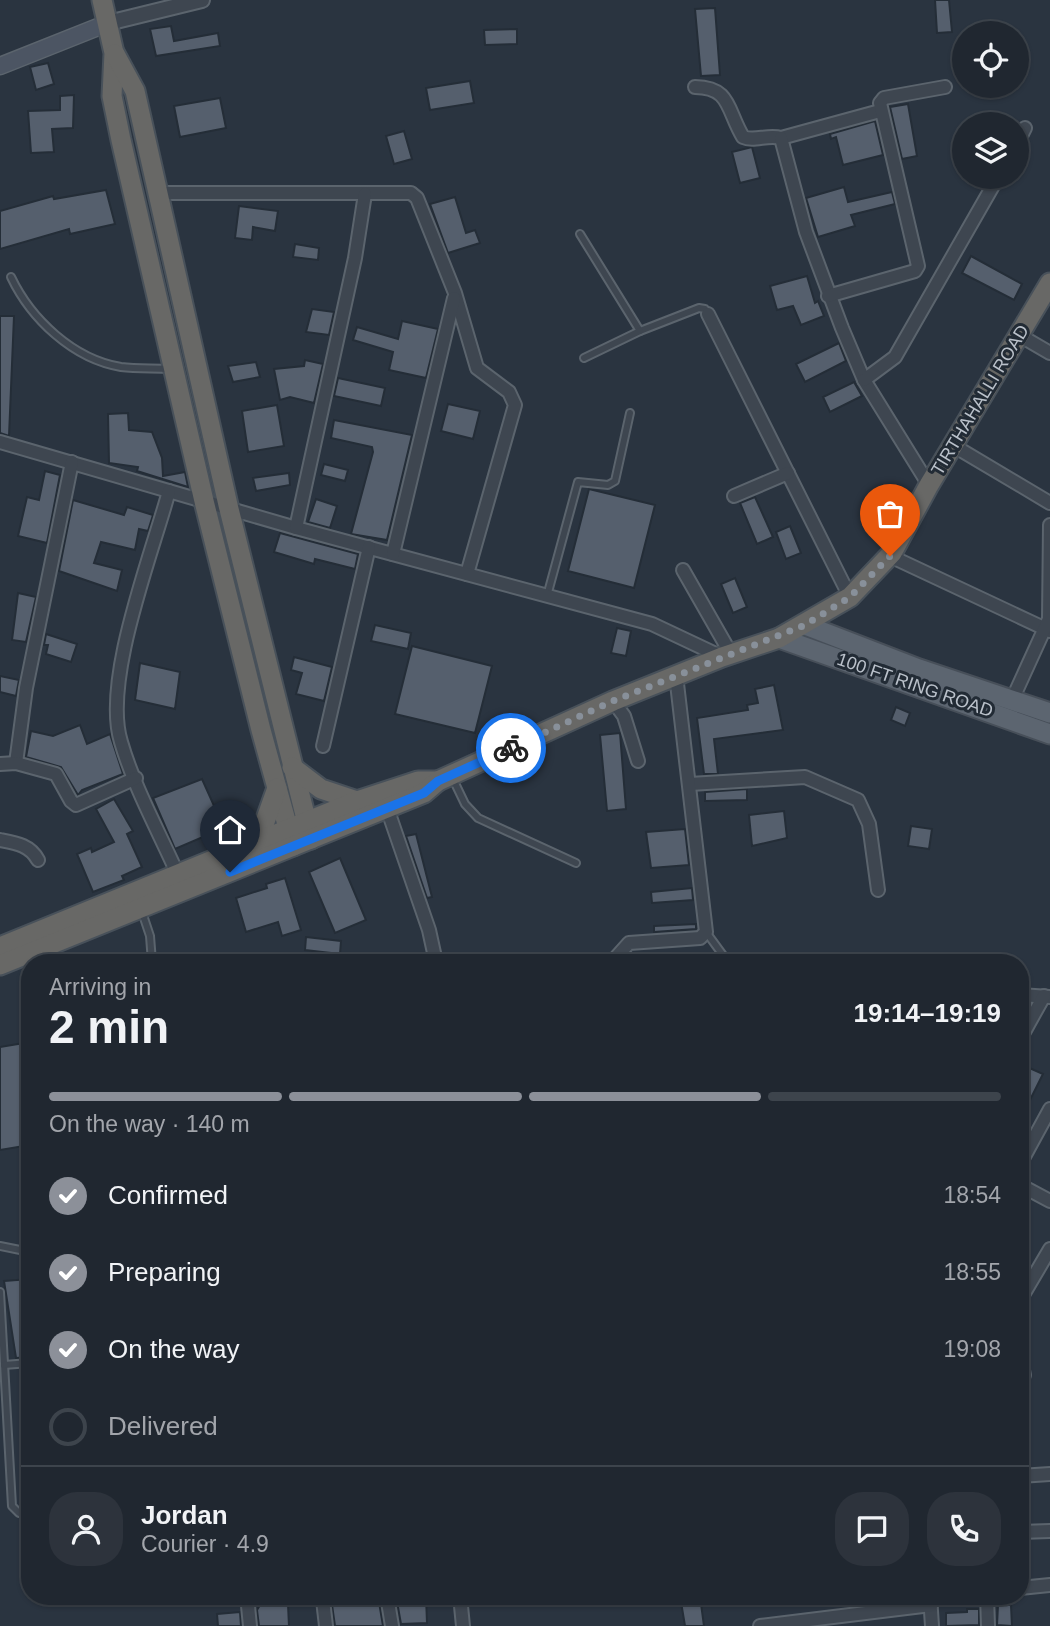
<!DOCTYPE html>
<meta charset="utf-8">
<style>
:root{--surface:#202730;--page:#2d333c;--text:#f1f3f6;--muted:#a2a5ab;--line:#3d444c;--accent:#8c9099}
body{margin:0;font-family:Arial,sans-serif;background:var(--page);color:var(--text);height:100vh;display:flex;flex-direction:column;font-size:26px;white-space:nowrap}
*{box-sizing:border-box;margin:0}
p{font-size:23px;color:var(--muted)}
.icon{flex:none;width:38px;height:38px;fill:none;stroke:currentColor;stroke-width:2;stroke-linecap:round;stroke-linejoin:round}
.map{position:relative;flex:1;overflow:hidden}
.drawer{position:absolute;left:21px;top:954px;width:1008px;height:651px;display:flex;flex-direction:column;background:var(--surface);border-radius:28px;box-shadow:0 2px 5px #0004,0 0 0 2px var(--line)}
.drawer>*{flex:none}
.controls{position:absolute;left:952px;top:21px;display:grid;gap:14px}
.controls a{display:grid;place-items:center;width:77px;height:77px;border-radius:50%;background:var(--surface);box-shadow:0 2px 5px #0004,0 0 0 2px var(--line);font-size:35px}
.pin{position:absolute;display:grid;place-items:center;width:60px;height:60px;color:#fff;margin:-72px -30px;border-radius:50% 50% 50% 0;rotate:-45deg;box-shadow:0 0 7px #0007}
.pin .icon{rotate:45deg}
.courier{position:absolute;display:grid;place-items:center;width:70px;height:70px;margin:-35px;border:5px solid #1a73e8;border-radius:50%;background:#fff;color:#222;box-shadow:0 2px 9px #0007}
.headline em{font-style:normal;font-weight:800}
.headline div{display:flex;flex-direction:column-reverse}
.headline{display:flex;align-items:center;justify-content:space-between;height:119px;padding:0 28px}
h1{font-size:46px;font-weight:800;line-height:52px}
.bar{display:grid;grid-template-columns:repeat(4,1fr);gap:10px 7px;align-content:center;height:84px;padding:0 28px}
.bar i{height:9px;border-radius:5px;background:var(--line)}
.bar .current{background:var(--accent)}
.bar p{grid-column:span 4}
.line{display:flex;align-items:center;gap:18px;padding:0 28px;border-top:2px solid var(--line)}
.line div{flex:1}
.round{display:grid;place-items:center;flex:none;width:74px;height:74px;border-radius:28px;background:var(--page)}
ol{padding:0 28px;list-style:none}
li{display:flex;align-items:center;gap:21px;height:77px}
li p{margin-inline-start:auto}
li .icon{padding:7px;border-radius:50%;background:var(--accent);color:#fff;stroke-width:4}
li:last-child{color:var(--muted)}
li i{width:38px;height:38px;border:4px solid var(--line);border-radius:50%}
.map>svg:first-child{display:block}
</style>
<div class="map">
<svg width="1050" height="1626" viewBox="0 0 1050 1626">
<rect width="100%" height="100%" fill="#2a3440"/>
<g fill="#555f6d" stroke="#242d37" stroke-width="2">
<path d="M935 0H949L952 32 937 33Z"/>
<path d="M715 8 720 75 701 76 695 9Z"/>
<path d="M171 26 174 41 218 33 220 46 156 56 150 29Z"/>
<path d="M517 29V44L485 45 484 30Z"/>
<path d="M48 63 54 84 36 90 30 67Z"/>
<path d="M470 81 474 103 430 110 426 88Z"/>
<path d="M74 95 73 128 52 129 54 152 31 153 28 111 60 110V96Z"/>
<path d="M220 98 226 128 180 137 174 106Z"/>
<path d="M908 104 917 156 902 159 890 107Z"/>
<path d="M875 121 883 155 843 165 836 137 831 139 830 134Z"/>
<path d="M404 131 412 159 394 164 386 136Z"/>
<path d="M752 147 760 178 740 183 732 152Z"/>
<path d="M844 187 848 202 892 192 895 204 851 215 855 226 818 237 806 198Z"/>
<path d="M106 190 115 224 70 234 69 229 0 249V211L53 196 54 199Z"/>
<path d="M455 197 466 233 475 230 480 243 448 253 430 204Z"/>
<path d="M239 206 278 211 275 231 253 227 252 240 235 238Z"/>
<path d="M295 244 319 248 318 260 293 257Z"/>
<path d="M971 256 1022 284 1014 300 962 273Z"/>
<path d="M807 276 815 303 818 301 824 316 801 325 793 306 777 310 770 286Z"/>
<path d="M312 309 334 312 329 335 306 332Z"/>
<path d="M0 316H14L9 436 0 433Z"/>
<path d="M402 321 438 329 426 378 389 370 393 352 353 340 357 327 398 339Z"/>
<path d="M839 343 846 361 805 382 796 364Z"/>
<path d="M305 360 323 364 314 403 290 397 280 400 274 369 304 366Z"/>
<path d="M256 362 260 377 233 382 228 366Z"/>
<path d="M338 378 385 388 381 406 334 396Z"/>
<path d="M854 382 862 396 830 412 823 397Z"/>
<path d="M448 404 480 411 473 439 441 431Z"/>
<path d="M277 405 284 446 248 452 242 411Z"/>
<path d="M128 413 129 430 152 432 162 458 163 476 185 472 188 487 137 471 138 467 109 463 108 414Z"/>
<path d="M334 420 412 435 387 540 351 534 373 452 372 447 331 438Z"/>
<path d="M324 464 348 470 345 481 321 475Z"/>
<path d="M45 471 60 475 47 543 18 536 27 497 39 500Z"/>
<path d="M289 473 290 485 256 491 253 478Z"/>
<path d="M589 489 655 505 634 588 568 571Z"/>
<path d="M755 497 773 537 757 544 740 503Z"/>
<path d="M316 499 337 506 330 528 308 522Z"/>
<path d="M73 500 124 515 127 507 153 515 148 531 139 529 135 550 101 542 94 563 122 570 117 591 59 571Z"/>
<path d="M790 526 801 553 786 559 776 532Z"/>
<path d="M280 533 358 554 355 569 315 559 314 564 274 552Z"/>
<path d="M735 578 747 607 733 613 721 584Z"/>
<path d="M18 593 36 597 26 642 12 640Z"/>
<path d="M375 625 411 633 408 649 371 641Z"/>
<path d="M617 628 631 631 626 656 611 653Z"/>
<path d="M46 634 77 644 71 662 46 654 48 645H44Z"/>
<path d="M412 646 492 666 475 733 395 714Z"/>
<path d="M294 657 332 667 324 701 296 694 302 673 291 670Z"/>
<path d="M140 663 180 672 175 709 135 700Z"/>
<path d="M0 676 19 680 16 696 0 692Z"/>
<path d="M774 685 783 730 714 739 718 774H704L697 718 748 710 747 705 758 703 755 689Z"/>
<path d="M896 707 910 713 905 726 891 720Z"/>
<path d="M80 725 87 744 110 734 123 774 82 790 78 795 61 767 26 757 31 731 53 736Z"/>
<path d="M620 733 626 809 607 811 600 735Z"/>
<path d="M202 779 224 828 175 849 153 798Z"/>
<path d="M747 789V800L705 801V792Z"/>
<path d="M114 799 133 831 127 834 142 867 122 876 124 880 93 892 77 854 91 848 92 852 114 842 96 809Z"/>
<path d="M784 811 787 838 752 846 749 815Z"/>
<path d="M911 826 932 829 929 849 908 846Z"/>
<path d="M685 829 689 865 651 868 646 832Z"/>
<path d="M416 834 432 897 427 898 406 836Z"/>
<path d="M340 858 366 920 335 933 309 872Z"/>
<path d="M285 878 301 930 282 936 278 922 246 932 236 898 267 888 266 884Z"/>
<path d="M692 888 693 900 652 903 651 892Z"/>
<path d="M696 924V929L654 932V926Z"/>
<path d="M306 937 341 941 340 954 305 950Z"/>
<path d="M30 1042V1145L0 1150V1047Z"/>
<path d="M1025 1066 1043 1074 1020 1120V1077Z"/>
<path d="M30 1279V1357L16 1358 4 1281Z"/>
<path d="M359 1596H378L383 1626H335L332 1605 359 1602Z"/>
<path d="M396 1596H426L427 1623 401 1624Z"/>
<path d="M680 1596H700L704 1626H685Z"/>
<path d="M288 1604 289 1626H259L257 1610 260 1605Z"/>
<path d="M998 1605H1011L1012 1626 997 1625Z"/>
<path d="M967 1609H979V1625L946 1626V1613L967 1612Z"/>
<path d="M240 1612 241 1626H218L217 1614Z"/>
</g>
<g fill="none" stroke-linecap="round" stroke-linejoin="round">
<g stroke="#5b646d" stroke-width="10">
<g id="service">
<path d="M580 234 640 331 699 308 705 309 708 314"/>
<path d="M11 277C31 319 73 359 121 367 137 369 154 368 170 369"/>
<path d="M584 358 640 331"/>
<path d="M547 596 578 482 608 485 615 481 630 413"/>
<path d="M452 777 465 804 478 818 576 863"/>
<path d="M142 912 150 936 152 962"/>
<path d="M706 932 728 962"/>
<path d="M0 1246 30 1252"/>
<path d="M0 1292 12 1506 19 1513 30 1514"/>
<path d="M4 1365 30 1363"/>
</g>
</g>
<g stroke="#5b646d" stroke-width="16">
<g id="minor">
<path d="M695 87C731 87 727 111 743 137 754 142 768 134 781 138L880 111"/>
<path d="M781 138 806 232 842 328 864 380 929 485"/>
<path d="M1017 144 1025 128"/>
<path d="M159 193H411L417 198 455 293 477 368 509 392 515 405 467 574"/>
<path d="M828 296 915 271 918 266 880 103 884 98 945 87"/>
<path d="M708 314 850 597"/>
<path d="M1019 335 1050 353"/>
<path d="M864 380 895 357 998 177"/>
<path d="M0 442 296 528 652 624 722 657"/>
<path d="M954 446 1050 503"/>
<path d="M169 491C152 554 102 681 121 742 134 787 159 832 178 875"/>
<path d="M734 496 788 473"/>
<path d="M296 528 355 258 365 194"/>
<path d="M393 554 454 298"/>
<path d="M890 556 1050 631"/>
<path d="M683 570 731 654"/>
<path d="M1013 698 1049 619 1050 525"/>
<path d="M613 701 624 716 638 761"/>
<path d="M323 746 369 547"/>
<path d="M16 763 26 688 72 462"/>
<path d="M0 764 16 763 56 774 71 801 76 805 136 778"/>
<path d="M690 784 805 777 858 800 869 824 878 890"/>
<path d="M387 808 429 930 436 962"/>
<path d="M0 840C16 843 30 845 38 860"/>
<path d="M612 962 629 943 700 938 706 932 676 675"/>
<path d="M1020 995 1050 997"/>
<path d="M1020 1039 1044 996"/>
<path d="M1020 1164 1050 1109"/>
<path d="M1020 1185 1050 1201"/>
<path d="M1020 1300 1050 1249"/>
<path d="M1020 1355 1024 1375 1020 1384"/>
<path d="M1020 1476 1050 1474"/>
<path d="M1020 1532 1050 1531"/>
<path d="M1020 1588 1050 1585"/>
<path d="M247 1596 250 1626"/>
<path d="M387 1596 392 1626"/>
<path d="M460 1596 463 1626"/>
<path d="M831 1596 832 1597"/>
<path d="M930 1596 932 1626"/>
<path d="M987 1596 988 1626"/>
<path d="M323 1600 326 1626"/>
<path d="M760 1626 931 1605"/>
</g>
</g>
<g stroke="#5b646d" stroke-width="18">
<path id="tertiary" d="M108 23 202 0"/>
</g>
<g stroke="#5b646d" stroke-width="19">
<path id="secondary" d="M0 66 108 23"/>
</g>
<g stroke="#474f59" stroke-width="23">
<g id="primary">
<path d="M805 625 919 669 1050 713"/>
<path d="M779 638 1050 734"/>
</g>
</g>
<g stroke="#48515a" stroke-width="23">
<g id="trunk">
<path d="M102 0 114 53 112 96 121 140 204 501 261 730 293 846"/>
<path d="M115 54 135 91 228 505 311 839"/>
<path d="M292 767 321 789 357 801"/>
<path d="M252 843 262 830 277 788"/>
<path d="M0 947 357 801 418 781H438"/>
<path d="M0 965 424 793 438 781 613 701 722 657 779 638 850 597 892 553 929 485 1050 283"/>
</g>
</g>
<use href="#service" stroke="#3e4650" stroke-width="6"/>
<use href="#minor" stroke="#3e4650" stroke-width="12"/>
<use href="#tertiary" stroke="#3e4650" stroke-width="14"/>
<use href="#secondary" stroke="#4c5563" stroke-width="16"/>
<use href="#primary" stroke="#5c6570" stroke-width="19"/>
<use href="#trunk" stroke="#686866" stroke-width="19"/>
</g>
<g fill="none" stroke-linecap="round" stroke-linejoin="round">
<path stroke="#88909a" stroke-width="7" stroke-dasharray="0 12.6" d="M511 748 613 701 805 625 850 597 890 556"/>
<path stroke="#1a73e8" stroke-width="9" d="M230 872 424 793 438 781 511 748"/>
</g>
<g text-anchor="middle" stroke-width="6" stroke-linejoin="round" paint-order="stroke">
<g font-size="18" fill="#bac1ca" stroke="#222b35">
<text transform="translate(980 400) rotate(-59)" y="6">TIRTHAHALLI ROAD</text>
<text transform="translate(915 685) rotate(19)" y="6">100 FT RING ROAD</text>
</g>
</g>
</svg>
<div class="controls">
<a><svg class="icon" aria-label="locate" viewBox="0 0 24 24"><circle cx="12" cy="12" r="6"/><path d="M12 2v4M12 18v4M2 12h4M18 12h4"/></svg></a>
<a><svg class="icon" aria-label="layers" viewBox="0 0 24 24"><path d="M12 4l9 5-9 5-9-5zM3 14l9 5 9-5"/></svg></a>
</div>
<div class="pin" style="left:890px;top:556px;background:#ea580c"><svg class="icon" aria-label="bag" viewBox="0 0 24 24"><path d="M5 8h14l-1 12H6zM9 8a3 3 0 0 1 6 0"/></svg></div>
<div class="pin" style="left:230px;top:872px;background:#1f2937"><svg class="icon" aria-label="home" viewBox="0 0 24 24"><path d="M3 11l9-7 9 7M6 9v11h12V9"/></svg></div>
<div class="courier" style="left:511px;top:748px"><svg class="icon" aria-label="bike" viewBox="0 0 24 24"><circle cx="6" cy="16" r="4"/><circle cx="18" cy="16" r="4"/><path d="M6 16l4-8h5l3 8M10 8l3 8H6M13 5h3"/></svg></div>
<section class="drawer">
<div class="headline"><div><h1>2 min</h1><p>Arriving in</p></div><em>19:14–19:19</em></div>
<div class="bar"><i class="current"></i><i class="current"></i><i class="current"></i><i></i><p>On the way · 140 m</p></div>
<ol>
<li><svg class="icon" aria-label="check" viewBox="0 0 24 24"><path d="M5 12l5 5 9-10"/></svg>Confirmed<p>18:54</p></li>
<li><svg class="icon" aria-label="check" viewBox="0 0 24 24"><path d="M5 12l5 5 9-10"/></svg>Preparing<p>18:55</p></li>
<li><svg class="icon" aria-label="check" viewBox="0 0 24 24"><path d="M5 12l5 5 9-10"/></svg>On the way<p>19:08</p></li>
<li><i></i>Delivered</li>
</ol>
<div class="line" style="height:126px"><a class="round"><svg class="icon" aria-label="person" viewBox="0 0 24 24"><circle cx="12" cy="8" r="4"/><path d="M4 21q1-7 8-7t8 7"/></svg></a><div><b>Jordan</b><p>Courier · 4.9</p></div><a class="round"><svg class="icon" aria-label="chat" viewBox="0 0 24 24"><path d="M4 5h16v11H9l-5 4z"/></svg></a><a class="round"><svg class="icon" aria-label="phone" viewBox="0 0 24 24"><path d="M5 4h4l2 5-3 2q2 4 5 5l2-3 5 2v4C11 20 4 13 5 4z"/></svg></a></div>
</section>
</div>
